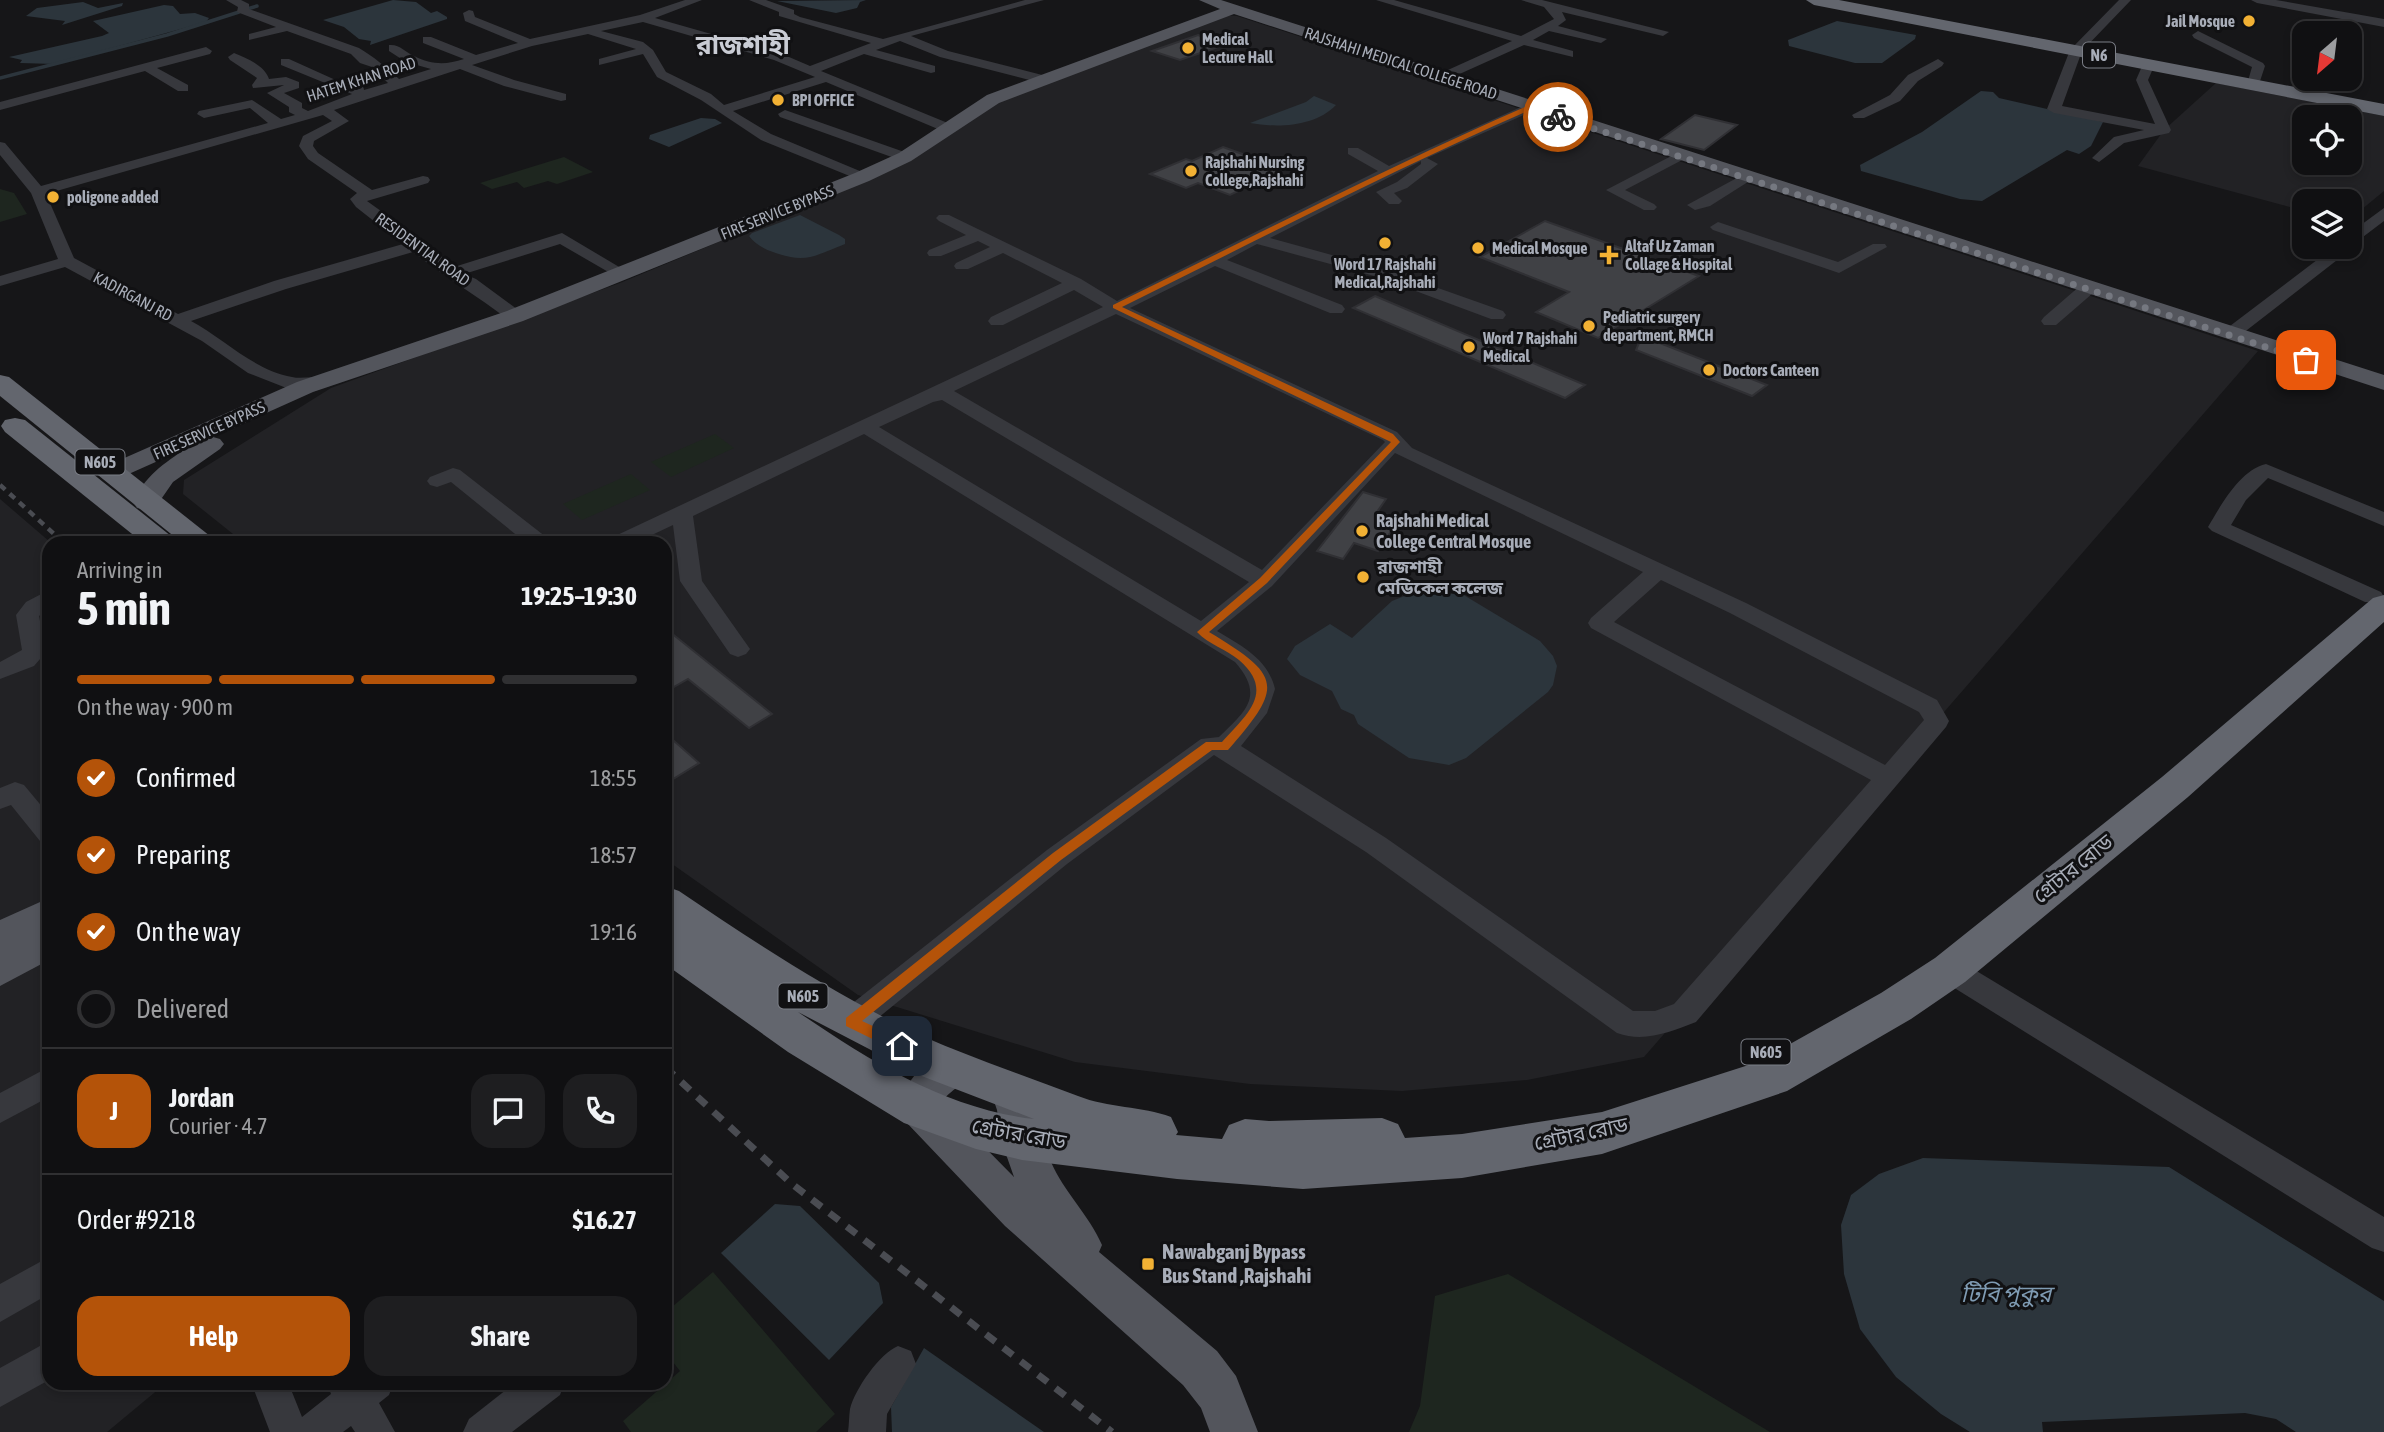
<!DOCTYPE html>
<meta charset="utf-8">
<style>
:root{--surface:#101012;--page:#1e1e20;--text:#f1f3f6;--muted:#9c9d9f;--line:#303032;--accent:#b45309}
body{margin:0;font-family:"Asap Condensed","Noto Sans Bengali",sans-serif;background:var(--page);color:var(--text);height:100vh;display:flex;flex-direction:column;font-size:26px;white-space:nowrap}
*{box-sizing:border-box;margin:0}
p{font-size:23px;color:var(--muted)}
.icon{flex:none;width:38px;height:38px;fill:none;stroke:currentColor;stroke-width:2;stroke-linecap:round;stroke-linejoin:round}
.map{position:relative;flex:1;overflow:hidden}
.details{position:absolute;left:42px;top:536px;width:630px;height:854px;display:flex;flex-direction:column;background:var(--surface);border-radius:21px;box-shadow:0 4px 10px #0003,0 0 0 2px var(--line)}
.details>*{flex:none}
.needle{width:46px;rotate:208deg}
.buttons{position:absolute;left:2292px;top:21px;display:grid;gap:14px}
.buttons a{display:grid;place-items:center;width:70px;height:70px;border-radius:14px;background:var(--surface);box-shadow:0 4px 10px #0003,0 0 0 2px var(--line);font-size:35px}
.pin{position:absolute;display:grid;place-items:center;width:60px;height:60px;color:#fff;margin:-30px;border-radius:14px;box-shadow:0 4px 10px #0006}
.courier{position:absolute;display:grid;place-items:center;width:70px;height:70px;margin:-35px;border:5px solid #b45309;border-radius:50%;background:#fff;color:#222;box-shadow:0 2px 9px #0007}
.head em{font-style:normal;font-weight:700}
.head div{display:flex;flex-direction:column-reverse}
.head{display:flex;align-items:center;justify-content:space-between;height:119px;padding:0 35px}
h1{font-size:46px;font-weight:700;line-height:52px}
.bar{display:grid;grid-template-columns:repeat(4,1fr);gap:10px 7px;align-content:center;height:84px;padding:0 35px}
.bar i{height:9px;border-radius:5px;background:var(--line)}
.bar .active{background:var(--accent)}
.bar p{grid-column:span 4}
.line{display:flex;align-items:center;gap:18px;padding:0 35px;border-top:2px solid var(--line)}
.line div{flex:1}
.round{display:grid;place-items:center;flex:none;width:74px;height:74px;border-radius:21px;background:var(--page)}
ol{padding:0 35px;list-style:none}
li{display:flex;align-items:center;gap:21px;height:77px}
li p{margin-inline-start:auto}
li .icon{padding:7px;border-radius:50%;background:var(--accent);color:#fff;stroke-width:4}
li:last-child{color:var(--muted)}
li i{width:38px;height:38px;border:4px solid var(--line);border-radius:50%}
.action{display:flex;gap:14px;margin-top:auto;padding:14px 35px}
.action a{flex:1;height:80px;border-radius:21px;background:var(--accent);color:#fff;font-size:28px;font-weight:700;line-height:80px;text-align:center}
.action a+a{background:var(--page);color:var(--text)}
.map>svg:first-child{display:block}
</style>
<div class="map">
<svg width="2384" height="1432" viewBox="0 0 2384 1432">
<rect width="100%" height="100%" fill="#161618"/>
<g fill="#222225" fill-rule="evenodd">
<path d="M1223 15 1237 16 2258 351 1644 1057 1527 1080 1402 1091 1250 1084 1075 1062 858 995 665 859V542H243L183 494 184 480 331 388 620 283 846 189 1014 93Z"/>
<path d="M2216 83 2384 116V191L2350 219V201H2305V211L2138 166 2164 130ZM2305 117H2350V163H2305Z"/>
<path d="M0 499 50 542 49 1382 166 1383 107 1432H0Z"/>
</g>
<g fill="#1e261f">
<path d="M564 157 593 172 557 184 548 181 524 188 517 182 492 189 480 183Z"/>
<path d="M0 189 14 193 27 214 0 222Z"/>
<path d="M715 434 734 448 671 477 651 462Z"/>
<path d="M631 474 650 490 582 520 563 504Z"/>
<path d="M713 1272 835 1414 816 1432H631L623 1421 680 1371 665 1352V1313Z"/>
<path d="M1508 1274 1770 1432H1409L1420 1406 1435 1296Z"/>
</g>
<g fill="#2c353c">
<path d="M393 0 416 2 431 13 437 11 447 17V19L370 45 371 41 359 39 344 27 323 20Z"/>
<path d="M866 0 860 2 857 8 836 13 777 1Z"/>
<path d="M83 2 98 8 123 3 122 6 62 25 65 21 26 16 37 8Z"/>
<path d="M164 5 173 6 180 14 195 13 209 18 206 22 54 64 20 63 22 60 9 57 102 36 109 33 93 21Z"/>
<path d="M1837 21 1916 35 1915 39 1882 63H1855L1789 46 1788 40Z"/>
<path d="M1981 91 1993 92 1999 98 2103 122 2091 146 2079 154 2067 150 1982 201 1960 199 1861 171 1860 165 1922 132Z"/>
<path d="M1314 96 1336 105C1315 127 1277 128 1250 123L1306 102Z"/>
<path d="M701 118 715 119 722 123 669 147 649 139 650 135Z"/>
<path d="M800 215 839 235 845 239V244C814 256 806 264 773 252 764 249 755 244 749 236L752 233Z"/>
<path d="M1412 593 1462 594 1540 641 1553 656 1557 666 1553 685 1548 692 1466 758 1449 765 1409 758 1358 724 1354 715 1341 709 1332 691 1300 675 1287 659 1295 646 1330 624 1352 638 1392 601Z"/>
<path d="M1923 1158 2169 1167 2384 1301V1432H2296L2276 1419 2245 1413 2042 1422 2043 1432H1970L1941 1414 1896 1377 1860 1329 1844 1274 1841 1225 1851 1195 1879 1174Z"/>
<path d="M775 1204 800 1206 879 1283 883 1303 829 1360 721 1253Z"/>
<path d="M924 1348 1044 1432H892L891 1407Z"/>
</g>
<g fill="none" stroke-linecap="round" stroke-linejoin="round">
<g stroke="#2c353c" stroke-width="3.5">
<path d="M244 10 257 6"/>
<path d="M0 78 167 35 239 12"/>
</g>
</g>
<g fill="#404145" stroke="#303034" stroke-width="2">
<path d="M1198 35 1224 45 1180 60 1152 51Z"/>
<path d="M1695 115 1737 125 1704 150 1661 139Z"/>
<path d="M1223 147 1284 169 1230 195 1198 183 1186 188 1150 174 1186 159 1192 161Z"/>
<path d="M1545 221 1699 276 1598 338 1536 312 1569 292 1480 257Z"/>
<path d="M1375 296 1585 385 1565 398 1353 308Z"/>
<path d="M1642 336 1767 385 1752 396 1636 350Z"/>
<path d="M1363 492 1386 499 1377 512 1400 518 1378 551 1354 543 1343 559 1317 551Z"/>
<path d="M665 628 772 714 749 728 688 679 665 692Z"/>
<path d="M665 733 699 763 665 784Z"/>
</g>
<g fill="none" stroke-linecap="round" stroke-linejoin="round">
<g fill="#37383d" fill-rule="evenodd">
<path d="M226 0H241L249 4V9L359 48C374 57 386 67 399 79L431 69 406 62 389 51V45C400 44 405 52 414 56 432 65 446 65 464 59L423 43V37H431L476 55 518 43 465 21 463 13 469 10 473 11 475 17 530 39 640 15 685 0H702L655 18 782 54 810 66 871 43 779 16V12L749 0H766L794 10V14L800 17 883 39 1025 0H1044L911 36 948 51 1046 76 1047 79 1041 83 940 57 900 41 876 50 935 66V72L931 73 864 54 821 71 955 126V132H945L826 82 733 111 771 134 867 174 869 177 867 180 862 181 761 140 701 100 657 77 643 54 599 65V59L636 49 588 34 532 46 472 65 514 80 566 94V100L561 101 504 86 460 69 334 110 349 121 314 141 313 146 318 153 372 190 423 176 428 177 430 180 428 183 367 201 424 242 454 267 562 233 631 274 623 279 617 277 560 244 464 274 476 279 521 312 524 316 515 321 509 320C477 296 444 276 413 252L286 289 191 321C223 338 255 371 292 377 304 380 319 373 328 383L319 389H289L248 373 202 341 65 267 0 286V276L58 259 31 193 0 155V142L5 143 41 186 268 123 250 108 204 118 197 114 199 111 252 100 281 119 295 115 289 112V107L267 93 284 85 253 88 252 85 257 78 230 60 228 57 234 53C247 58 265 66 269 79L286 77 299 82V88L284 93 302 103V108L308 111 352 94 281 65V59H289L340 82 363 85 364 90 388 83 372 67 360 63 351 54 287 31 249 40V34L276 27 237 12 238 7ZM643 22 774 60 815 77 724 105 711 94 666 72 653 50 643 42 601 31ZM323 115 332 121 303 136 299 146 308 159 357 193 350 199 356 207 403 244 274 281 178 314 74 258 46 194Z"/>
<path d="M1376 0H1394L1521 36 1554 19 1544 7 1521 0H1542L1669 32 1663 36 1562 12 1566 20 1558 26 1607 39 1601 43 1549 31 1533 40 1573 51V57L1524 45 1444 81 1439 80V74L1512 41Z"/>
<path d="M2119 0H2131L2082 51 2062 106 2155 124 2136 80 2143 64 2149 60 2155 64 2148 80 2171 130 2169 133 2124 143 2099 162 2092 158 2114 137 2144 130 2054 113 2047 109 2070 50Z"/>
<path d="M2251 0H2276L2384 19V27L2257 3Z"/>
<path d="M2198 31 2263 63 2265 66 2259 84H2249L2248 81 2252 67 2194 38 2192 35Z"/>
<path d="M206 47 212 51 210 54 157 68 188 85V91H178L145 71 0 110V102Z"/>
<path d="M1938 59 1944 63 1942 66 1918 81 1900 101 1864 118H1854L1852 115 1890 95 1908 75Z"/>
<path d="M1530 103 1537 107 1535 110 1427 158 1438 164 1407 188 1394 193 1402 201 1399 204H1389L1376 192 1397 182 1421 164V161L1270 238 1390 271 1503 311 1506 315 1503 319H1491L1378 277 1257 244 1227 260 1342 305 1345 309 1342 313H1330L1215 266 1130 308 1397 432 1412 448 1746 603 1937 700 1949 721 1946 727 1696 1022C1669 1032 1645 1043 1617 1033L1366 852 1214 755 1067 864 862 1031 851 1035 840 1031 836 1022 840 1013 1047 850 1201 739 1219 737C1246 711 1265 696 1235 662L864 434 693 516 702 581 750 649 746 654 738 657 730 654 680 581 673 525 637 542H611L613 537 1103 307 1074 290 1003 325H991L988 321 991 317 1062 283 1003 253 968 269H956L954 266 956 263 990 247 978 241 941 256H929L927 253 929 250 966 235 939 221 936 218 939 215H949L1081 279 1117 301 1378 171 1348 154V148H1358L1389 166ZM1116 314 1383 440 1385 442 1262 570 954 391ZM942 400 1249 582 1201 621 879 427 933 402ZM1395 453 1643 572 1591 618 1588 623 1591 628 1871 780 1674 1004 1655 1011H1633L1386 838 1241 746 1267 713 1275 689C1268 659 1242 646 1217 631L1272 586ZM1661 580 1730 613 1919 712 1924 720 1885 765 1614 622Z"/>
<path d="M785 110 910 154 912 157 910 160H900L780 117 778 114Z"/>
<path d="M1679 152 1684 153V159L1625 190 1654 204 1657 207 1654 210H1644L1606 190Z"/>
<path d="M1746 173 1751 174 1753 177 1751 180 1710 206 1695 210 1687 205Z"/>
<path d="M2384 208V221L2351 246 2350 250 2238 337H2226L2223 333 2226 329 2334 247H2350V233Z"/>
<path d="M1718 222 1838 262 1873 244H1885L1887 247 1839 273 1713 230 1710 227Z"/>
<path d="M2087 284 2093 285 2095 289 2093 293 2056 325H2044L2041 321 2044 317 2081 285Z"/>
<path d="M2266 464 2384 512V526L2268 478 2246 500 2231 525 2381 592 2384 597 2381 602H2365L2212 531 2208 527C2221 505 2240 470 2266 464Z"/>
<path d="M453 468 460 470 546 537 548 542H525L451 482 437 487 430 485 427 481 430 477Z"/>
<path d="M49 590V607L39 616 46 652 34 666 0 679V662L22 650 16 615 26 602Z"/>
<path d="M15 782 24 785 49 815V844L40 841 11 805 0 809V788Z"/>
<path d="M1950 958 1960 961 2384 1217V1252L2372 1248 1940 979 1935 970 1940 961Z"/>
<path d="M49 1067V1097L0 1123V1093Z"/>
<path d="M49 1257V1294L0 1322V1284Z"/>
<path d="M49 1341V1380L0 1407V1368Z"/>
<path d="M898 1346 911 1351 916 1364 887 1414 886 1432H848C849 1425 849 1416 850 1409 855 1389 880 1353 898 1346Z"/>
<path d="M251 1382H288L302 1417 331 1394 327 1382H394L389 1395 379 1403 395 1432H355L351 1426 343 1432H270Z"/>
<path d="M516 1382H565L560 1395 512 1432H463L469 1419Z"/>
</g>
<g fill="#53555c" fill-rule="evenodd">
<path d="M1199 0H1221L2384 375V390L1234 14 999 103 911 161 869 181 523 321 313 392 213 437 220 439 224 444 220 449 173 482 155 508 146 510 137 508 133 502C144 477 164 463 187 448L122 477 113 480 104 477 100 472 104 467 297 382 507 311 855 173 899 153 987 95 1220 9Z"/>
<path d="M49 898V960L0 986V920Z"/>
<path d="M953 1051 967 1057 973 1069C966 1085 950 1089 941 1103L1014 1177 1001 1140 997 1110 991 1092 997 1079 1011 1074 1025 1079C1039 1106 1038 1135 1051 1162 1064 1192 1089 1215 1102 1245L1099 1252 1217 1351 1236 1376 1258 1432H1210L1201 1408 1183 1385 1005 1226 906 1122 900 1109C904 1078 925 1062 953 1051Z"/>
</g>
<g fill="#63666e" fill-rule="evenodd">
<path d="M1806 0H1839L2384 104V116L1814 5Z"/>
<path d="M0 375 9 377 210 536 214 542H181L0 396Z"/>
<path d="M15 418 25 420 171 536 175 542H142L5 432 1 426 5 420Z"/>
<path d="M2384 595V622L2188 797 1965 982 1911 1019 1787 1091 1602 1154 1462 1178 1303 1189 1177 1179 1022 1160 976 1149 904 1123 788 1052 665 964V925L670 927 665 923V886L679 891C751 940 823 987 901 1026 958 1054 1019 1073 1078 1096 1108 1108 1142 1106 1171 1117L1178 1132 1176 1135 1222 1139 1229 1125 1245 1119 1269 1121 1382 1118 1398 1124 1405 1138 1462 1134 1602 1112 1758 1062 1881 993 1935 958 2162 777 2373 598ZM798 1012 919 1075 1034 1119C946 1109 870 1061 798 1012Z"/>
</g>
<path stroke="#4a4c52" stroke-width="4.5" stroke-dasharray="7 6" stroke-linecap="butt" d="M0 485 63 542"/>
<path stroke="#4a4c52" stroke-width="7" stroke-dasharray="12 10" stroke-linecap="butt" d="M665 1067 792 1184 1112 1432"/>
</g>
<path fill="#b45309" d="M1527 106 1562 117 1558 119 1530 110C1392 170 1258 240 1122 307L1393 434 1400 442 1267 583 1209 632C1282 676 1284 686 1228 750H1212L1061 860 862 1021 907 1042V1051H897L846 1026V1018L1053 853 1206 742H1222C1246 715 1276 692 1239 660 1226 649 1208 644 1197 632L1260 578 1391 442 1113 308V305C1251 238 1387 167 1527 106Z"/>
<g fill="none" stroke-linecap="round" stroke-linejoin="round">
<path stroke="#757880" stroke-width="7" stroke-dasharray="0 12.6" d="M1558 117 2306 360"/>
</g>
<g fill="#f2b134" stroke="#111113" stroke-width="2.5">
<circle cx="2249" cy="21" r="7"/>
<circle cx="1188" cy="48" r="7"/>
<circle cx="778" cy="100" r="7"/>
<circle cx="1191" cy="171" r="7"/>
<circle cx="53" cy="197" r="7"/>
<circle cx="1385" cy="243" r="7"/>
<circle cx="1478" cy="248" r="7"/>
<path d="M1605.5 244.5h7v7h7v7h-7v7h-7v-7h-7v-7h7z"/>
<circle cx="1589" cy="326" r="7"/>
<circle cx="1469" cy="347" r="7"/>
<circle cx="1709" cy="370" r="7"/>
<circle cx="1362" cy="531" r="7"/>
<circle cx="1363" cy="577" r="7"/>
<rect x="1141" y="1257" width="14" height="14" rx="3.5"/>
</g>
<g text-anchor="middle" stroke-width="6" stroke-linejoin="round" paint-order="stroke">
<g font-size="16" font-weight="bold" fill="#a8adb8" stroke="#111113" text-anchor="start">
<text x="2235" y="27" text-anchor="end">Jail Mosque</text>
<text x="1202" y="45">Medical<tspan x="1202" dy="18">Lecture Hall</tspan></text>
<text x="792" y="106">BPI OFFICE</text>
<text x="1205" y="168">Rajshahi Nursing<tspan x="1205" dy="18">College,Rajshahi</tspan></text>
<text x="67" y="203">poligone added</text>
<text x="1625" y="252">Altaf Uz Zaman<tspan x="1625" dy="18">Collage &amp; Hospital</tspan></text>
<text x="1492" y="254">Medical Mosque</text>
<text x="1385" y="270" text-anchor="middle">Word 17 Rajshahi<tspan x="1385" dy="18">Medical,Rajshahi</tspan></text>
<text x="1603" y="323">Pediatric surgery<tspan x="1603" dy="18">department, RMCH</tspan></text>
<text x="1483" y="344">Word 7 Rajshahi<tspan x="1483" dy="18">Medical</tspan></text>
<text x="1723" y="376">Doctors Canteen</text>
</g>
<g fill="#111113" stroke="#7b7e86" stroke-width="2">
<rect x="2083" y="42.5" width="32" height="25" rx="5"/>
<rect x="75.5" y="449.5" width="49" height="25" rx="5"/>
<rect x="778.5" y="983.5" width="49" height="25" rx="5"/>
<rect x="1741.5" y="1039.5" width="49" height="25" rx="5"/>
</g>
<g font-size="16" font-weight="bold" fill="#a8adb8">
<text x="2099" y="61">N6</text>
<text x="100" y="468">N605</text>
<text x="803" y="1002">N605</text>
<text x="1766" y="1058">N605</text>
</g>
<g font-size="16" fill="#a8adb8" stroke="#111113">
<text transform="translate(1401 63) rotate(18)" y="6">RAJSHAHI MEDICAL COLLEGE ROAD</text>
<text transform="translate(361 79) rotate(-18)" y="6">HATEM KHAN ROAD</text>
<text transform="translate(777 212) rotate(-22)" y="6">FIRE SERVICE BYPASS</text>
<text transform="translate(423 249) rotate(36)" y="6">RESIDENTIAL ROAD</text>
<text transform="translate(133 296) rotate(28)" y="6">KADIRGANJ RD</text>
<text transform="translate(209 430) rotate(-24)" y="6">FIRE SERVICE BYPASS</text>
</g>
<g font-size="18" font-weight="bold" fill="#a8adb8" stroke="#111113" text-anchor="start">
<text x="1376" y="527">Rajshahi Medical<tspan x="1376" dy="21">College Central Mosque</tspan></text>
<text x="1377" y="573">রাজশাহী<tspan x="1377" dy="21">মেডিকেল কলেজ</tspan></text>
</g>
<g font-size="21" fill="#a8adb8" stroke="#111113">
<text transform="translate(2073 869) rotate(-39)" y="7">গ্রেটার রোড</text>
<text transform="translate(1019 1134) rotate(10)" y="7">গ্রেটার রোড</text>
<text transform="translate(1581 1134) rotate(-12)" y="7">গ্রেটার রোড</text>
</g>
<g font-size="21" font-weight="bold" fill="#a8adb8" stroke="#111113" text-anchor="start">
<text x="1162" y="1259">Nawabganj Bypass<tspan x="1162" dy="24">Bus Stand ,Rajshahi</tspan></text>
</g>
<g font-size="23" font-style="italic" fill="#7f9bb3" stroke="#111113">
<text x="2006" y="1302">টিবি পুকুর</text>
</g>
<g font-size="26" font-weight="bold" fill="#c9ccd4" stroke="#111113">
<text x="743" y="54">রাজশাহী</text>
</g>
</g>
</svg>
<div class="buttons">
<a><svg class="needle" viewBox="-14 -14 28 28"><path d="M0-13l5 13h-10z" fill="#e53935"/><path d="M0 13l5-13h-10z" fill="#9c9d9f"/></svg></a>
<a><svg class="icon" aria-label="locate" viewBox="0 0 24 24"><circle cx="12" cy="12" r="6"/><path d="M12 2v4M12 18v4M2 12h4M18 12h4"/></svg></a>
<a><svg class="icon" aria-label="layers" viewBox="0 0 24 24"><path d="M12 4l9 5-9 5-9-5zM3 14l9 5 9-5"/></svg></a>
</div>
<div class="pin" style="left:2306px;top:360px;background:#ea580c"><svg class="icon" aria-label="bag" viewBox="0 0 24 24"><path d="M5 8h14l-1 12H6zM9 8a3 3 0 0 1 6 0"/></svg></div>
<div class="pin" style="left:902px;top:1046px;background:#1f2937"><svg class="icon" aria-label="home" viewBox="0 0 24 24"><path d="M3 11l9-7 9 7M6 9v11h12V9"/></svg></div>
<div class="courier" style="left:1558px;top:117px"><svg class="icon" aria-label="bike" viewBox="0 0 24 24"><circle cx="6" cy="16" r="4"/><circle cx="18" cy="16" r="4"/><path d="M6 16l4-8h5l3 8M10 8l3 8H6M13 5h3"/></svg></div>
<section class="details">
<div class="head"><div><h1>5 min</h1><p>Arriving in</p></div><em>19:25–19:30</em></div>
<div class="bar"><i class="active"></i><i class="active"></i><i class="active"></i><i></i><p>On the way · 900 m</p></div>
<ol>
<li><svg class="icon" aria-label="check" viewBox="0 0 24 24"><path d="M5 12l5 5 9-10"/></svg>Confirmed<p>18:55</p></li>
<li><svg class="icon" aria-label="check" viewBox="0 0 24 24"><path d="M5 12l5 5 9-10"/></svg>Preparing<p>18:57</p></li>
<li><svg class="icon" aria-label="check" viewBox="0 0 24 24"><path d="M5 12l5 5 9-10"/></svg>On the way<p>19:16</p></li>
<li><i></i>Delivered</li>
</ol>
<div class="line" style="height:126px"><b class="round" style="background:var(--accent);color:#fff">J</b><div><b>Jordan</b><p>Courier · 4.7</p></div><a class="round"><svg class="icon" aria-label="chat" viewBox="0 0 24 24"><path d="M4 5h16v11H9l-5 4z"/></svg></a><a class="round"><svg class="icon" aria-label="phone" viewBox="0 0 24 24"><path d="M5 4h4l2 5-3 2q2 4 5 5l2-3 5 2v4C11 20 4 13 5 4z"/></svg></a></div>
<div class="line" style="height:91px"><div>Order #9218</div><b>$16.27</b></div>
<div class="action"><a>Help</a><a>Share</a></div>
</section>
</div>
